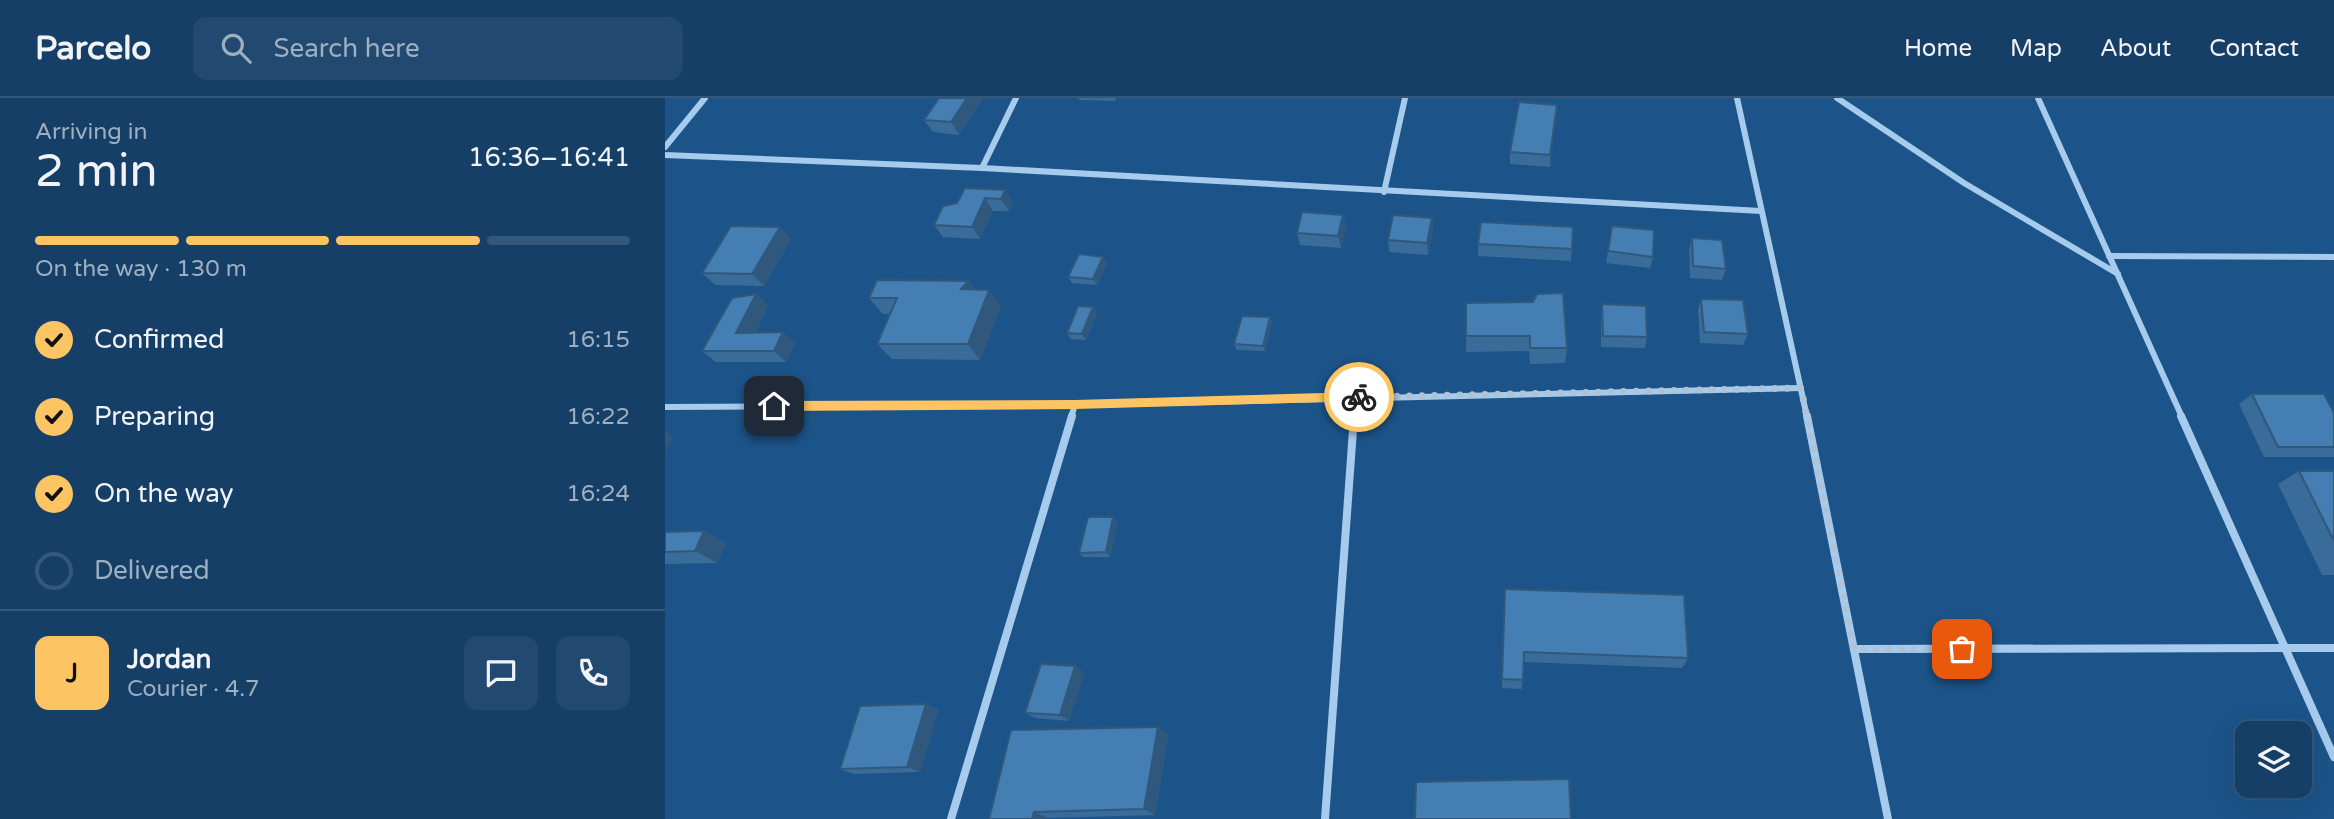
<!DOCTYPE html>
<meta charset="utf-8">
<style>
:root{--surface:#153f67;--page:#224a70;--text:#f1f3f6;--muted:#9dafc0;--line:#34587b;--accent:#fdc463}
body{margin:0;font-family:"Varela Round",sans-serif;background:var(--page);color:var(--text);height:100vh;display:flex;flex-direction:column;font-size:26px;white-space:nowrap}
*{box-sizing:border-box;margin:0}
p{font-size:23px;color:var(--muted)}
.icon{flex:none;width:38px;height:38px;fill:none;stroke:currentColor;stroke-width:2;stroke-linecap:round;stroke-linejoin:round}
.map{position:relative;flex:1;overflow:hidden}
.side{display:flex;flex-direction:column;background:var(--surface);width:665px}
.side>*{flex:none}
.controls{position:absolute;left:1570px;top:623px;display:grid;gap:14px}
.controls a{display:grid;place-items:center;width:77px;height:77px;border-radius:14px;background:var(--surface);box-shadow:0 7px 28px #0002,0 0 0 2px var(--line);font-size:35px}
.pin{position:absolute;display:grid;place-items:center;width:60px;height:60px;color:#fff;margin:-30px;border-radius:14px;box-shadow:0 4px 10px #0006}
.courier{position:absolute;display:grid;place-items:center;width:70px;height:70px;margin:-35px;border:5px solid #fdc463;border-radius:50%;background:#fff;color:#222;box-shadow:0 2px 9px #0007}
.summary em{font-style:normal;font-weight:600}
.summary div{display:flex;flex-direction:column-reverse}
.summary{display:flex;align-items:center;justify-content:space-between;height:119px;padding:0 35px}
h1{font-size:46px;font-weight:600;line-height:52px}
.bar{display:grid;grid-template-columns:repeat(4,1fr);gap:10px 7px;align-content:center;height:84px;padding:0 35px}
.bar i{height:9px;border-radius:5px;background:var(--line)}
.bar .active{background:var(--accent)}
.bar p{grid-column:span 4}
.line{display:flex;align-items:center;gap:18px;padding:0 35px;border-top:2px solid var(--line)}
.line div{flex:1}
.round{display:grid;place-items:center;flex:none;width:74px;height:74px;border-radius:14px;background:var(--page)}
ol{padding:0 35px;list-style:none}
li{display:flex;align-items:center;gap:21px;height:77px}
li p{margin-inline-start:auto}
li .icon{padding:7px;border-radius:50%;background:var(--accent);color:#111;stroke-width:4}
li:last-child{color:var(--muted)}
li i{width:38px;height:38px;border:4px solid var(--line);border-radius:50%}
header{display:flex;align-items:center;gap:42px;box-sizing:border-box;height:98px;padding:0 35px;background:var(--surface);border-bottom:2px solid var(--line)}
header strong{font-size:33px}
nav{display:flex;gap:38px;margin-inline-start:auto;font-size:24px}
.search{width:490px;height:63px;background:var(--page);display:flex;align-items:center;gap:18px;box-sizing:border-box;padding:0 24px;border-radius:14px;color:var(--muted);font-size:26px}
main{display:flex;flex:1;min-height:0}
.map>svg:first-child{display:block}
</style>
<header>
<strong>Parcelo</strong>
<div class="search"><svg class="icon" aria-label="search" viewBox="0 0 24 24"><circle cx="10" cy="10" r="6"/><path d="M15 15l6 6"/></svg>Search here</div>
<nav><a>Home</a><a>Map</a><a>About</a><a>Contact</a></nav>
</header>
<main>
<section class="side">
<div class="summary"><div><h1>2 min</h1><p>Arriving in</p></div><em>16:36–16:41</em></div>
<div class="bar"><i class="active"></i><i class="active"></i><i class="active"></i><i></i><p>On the way · 130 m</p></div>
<ol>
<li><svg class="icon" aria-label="check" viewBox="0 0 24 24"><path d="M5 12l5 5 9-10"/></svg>Confirmed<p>16:15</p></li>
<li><svg class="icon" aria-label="check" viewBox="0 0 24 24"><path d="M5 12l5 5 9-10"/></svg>Preparing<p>16:22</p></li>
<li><svg class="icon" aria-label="check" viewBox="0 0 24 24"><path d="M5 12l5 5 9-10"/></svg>On the way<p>16:24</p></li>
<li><i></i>Delivered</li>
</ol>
<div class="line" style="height:126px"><b class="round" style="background:var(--accent);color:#111">J</b><div><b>Jordan</b><p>Courier · 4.7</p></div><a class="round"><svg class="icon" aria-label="chat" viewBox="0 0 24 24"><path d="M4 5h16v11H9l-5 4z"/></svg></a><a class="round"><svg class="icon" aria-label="phone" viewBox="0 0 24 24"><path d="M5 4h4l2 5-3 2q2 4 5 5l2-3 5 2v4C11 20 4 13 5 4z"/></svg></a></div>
</section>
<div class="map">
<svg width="1669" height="721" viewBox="0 0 1669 721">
<rect width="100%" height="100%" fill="#1c5489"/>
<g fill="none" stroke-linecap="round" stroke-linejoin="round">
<g stroke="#a6cbec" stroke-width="6">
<path d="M1072 0 1142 319"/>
<path d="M1172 0 1299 85 1453 176"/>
<path d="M1373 0 1517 319"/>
<path d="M0 49 40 0"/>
<path d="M0 57 317 70 1096 113"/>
<path d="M317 70 351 0"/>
<path d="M719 94 740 0"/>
<path d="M1444 158 1669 159"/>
<path d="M0 309 410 307 1136 290"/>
<path d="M406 319 410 307"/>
<path d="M689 319 690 299"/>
</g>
<g stroke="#a6cbec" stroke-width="8">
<path d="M1142 318 1223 721"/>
<path d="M1516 318 1669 659"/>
<path d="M1189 551 1669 550"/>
<path d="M286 721 407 318"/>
<path d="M660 721 689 318"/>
</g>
</g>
<g fill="#3a6c99">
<path d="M274 0H316L317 2 294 37 268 34 259 22Z"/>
<path d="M412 0H451L450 3 415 2Z"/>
<path d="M892 7 885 69 845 66V54Z"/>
<path d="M300 90 348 104 344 113H328L315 141 278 139 269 127 292 105Z"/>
<path d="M678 117 681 129 676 150 635 147 632 135Z"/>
<path d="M767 120 768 132 763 157 724 154 723 142Z"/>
<path d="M947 128 988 159 985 170 941 165Z"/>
<path d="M1027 140 1061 171 1057 182 1025 180 1024 152Z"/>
<path d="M126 141 99 188 50 187 37 175Z"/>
<path d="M813 146 907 151 906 163 813 158Z"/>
<path d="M442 165 432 187 407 185 403 179Z"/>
<path d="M303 183 310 191 336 208 315 262 227 261 212 246 225 216H218L204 200Z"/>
<path d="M91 196 103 208 90 235 130 245 121 264H51L37 253Z"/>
<path d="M1036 201 1083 236 1078 247 1035 245 1033 212Z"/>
<path d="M801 205 902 250 900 265 865 266 864 253 801 254Z"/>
<path d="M937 206 982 239 980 250 936 249V218Z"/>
<path d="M428 209 432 215 421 242 406 241 402 235Z"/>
<path d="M605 219 607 224 600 253 572 252 569 246Z"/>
<path d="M1587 296 1669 315V359H1599L1574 306Z"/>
<path d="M1634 373H1669V477H1657L1613 386Z"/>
<path d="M452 424 445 459H418L414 455Z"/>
<path d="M39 433 61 445 52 465 0 466V434Z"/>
<path d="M840 491 1023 560 1017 570 858 564 857 591 837 590Z"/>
<path d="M410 568 419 575 404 623 370 620 360 615Z"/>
<path d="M261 606 273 612 255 674 189 676 175 671Z"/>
<path d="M503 636 490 717 383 720V721H324Z"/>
</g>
<g fill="#30587d">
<path d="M302 0H316L317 2 294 37 286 24Z"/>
<path d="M892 7 891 20 885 69V57Z"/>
<path d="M340 92 348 104 344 113 336 101Z"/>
<path d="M320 100 328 113 315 141 307 129Z"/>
<path d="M678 117 681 129 676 150 673 138Z"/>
<path d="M767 120 768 132 763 157 762 145Z"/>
<path d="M115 129 126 141 99 188 87 176Z"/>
<path d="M438 159 442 165 432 187 428 181Z"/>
<path d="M303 183 315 199 296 191Z"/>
<path d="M324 192 336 208 315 262 303 246Z"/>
<path d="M91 196 103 208 84 246 71 235Z"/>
<path d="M428 209 432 215 421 242 417 236Z"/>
<path d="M605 219 607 224 600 253 598 248Z"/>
<path d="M118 234 130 245 121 264 109 253Z"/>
<path d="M0 334 8 339 0 354Z"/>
<path d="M448 419 452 424 445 459 441 454Z"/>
<path d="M39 433 61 445 52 465 30 453Z"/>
<path d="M410 568 419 575 404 623 395 617Z"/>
<path d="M261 606 273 612 255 674 242 669Z"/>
<path d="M493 629 503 636 490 717 479 711Z"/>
<path d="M369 714 383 720V721H367Z"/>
</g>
<g fill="#447eb2" stroke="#30587d" stroke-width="2">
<path d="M274 0H302L286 24 259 22Z"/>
<path d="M854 4 892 7 885 57 845 54Z"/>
<path d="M300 90 340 92 336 101 320 100 307 129 269 127 278 108 292 105Z"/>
<path d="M637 114 678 117 673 138 632 135Z"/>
<path d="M728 117 767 120 762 145 723 142Z"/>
<path d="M816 124 908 129 907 151 813 146Z"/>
<path d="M66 128 115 129 87 176 37 175Z"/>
<path d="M947 128 989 132 988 159 943 153Z"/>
<path d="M1027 140 1057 142 1061 171 1028 168Z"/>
<path d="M414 156 438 159 428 181 403 179Z"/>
<path d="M212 182 303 183 296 191 324 192 303 246H212L232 200H204Z"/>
<path d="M898 195 902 250H865V238H801V205L868 204 872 196Z"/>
<path d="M91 196 71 235 118 234 109 253H37L67 200Z"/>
<path d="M1036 201 1078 202 1083 236 1039 234Z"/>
<path d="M937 206 981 208 982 239 938 238Z"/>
<path d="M413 208 428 209 417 236 402 235Z"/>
<path d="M577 218 605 219 598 248 569 246Z"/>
<path d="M1587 296H1659L1669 315V349H1613Z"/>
<path d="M1634 373H1669V443Z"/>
<path d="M423 419H448L441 454 414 455Z"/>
<path d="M39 433 30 453 0 454V434Z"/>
<path d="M840 491 1019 497 1023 560 859 554 858 582 837 581Z"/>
<path d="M376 566 410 568 395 617 360 615Z"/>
<path d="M261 606 242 669 175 671 195 608Z"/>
<path d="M493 629 479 711 369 714 367 721H324L346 632Z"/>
<path d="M904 681 906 721H750L751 684Z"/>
</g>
<path fill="#fdc463" d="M694 294 699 299 694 303 410 311 109 313 104 308 109 303 410 302Z"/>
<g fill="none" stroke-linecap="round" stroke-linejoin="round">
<path stroke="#b0c3d6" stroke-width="7" stroke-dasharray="0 12.6" d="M694 299 1136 290 1189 551H1297"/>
</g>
</svg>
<div class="controls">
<a><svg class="icon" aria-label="layers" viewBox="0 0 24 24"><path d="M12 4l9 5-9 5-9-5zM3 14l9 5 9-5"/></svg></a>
</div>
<div class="pin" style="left:1297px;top:551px;background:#ea580c"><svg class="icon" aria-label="bag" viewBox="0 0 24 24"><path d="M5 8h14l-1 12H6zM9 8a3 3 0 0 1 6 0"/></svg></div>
<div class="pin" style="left:109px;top:308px;background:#1f2937"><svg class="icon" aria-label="home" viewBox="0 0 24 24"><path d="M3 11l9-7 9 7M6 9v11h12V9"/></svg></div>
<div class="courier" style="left:694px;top:299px"><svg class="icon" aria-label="bike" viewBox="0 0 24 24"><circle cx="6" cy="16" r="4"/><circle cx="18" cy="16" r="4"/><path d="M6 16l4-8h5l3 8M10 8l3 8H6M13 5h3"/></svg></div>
</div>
</main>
